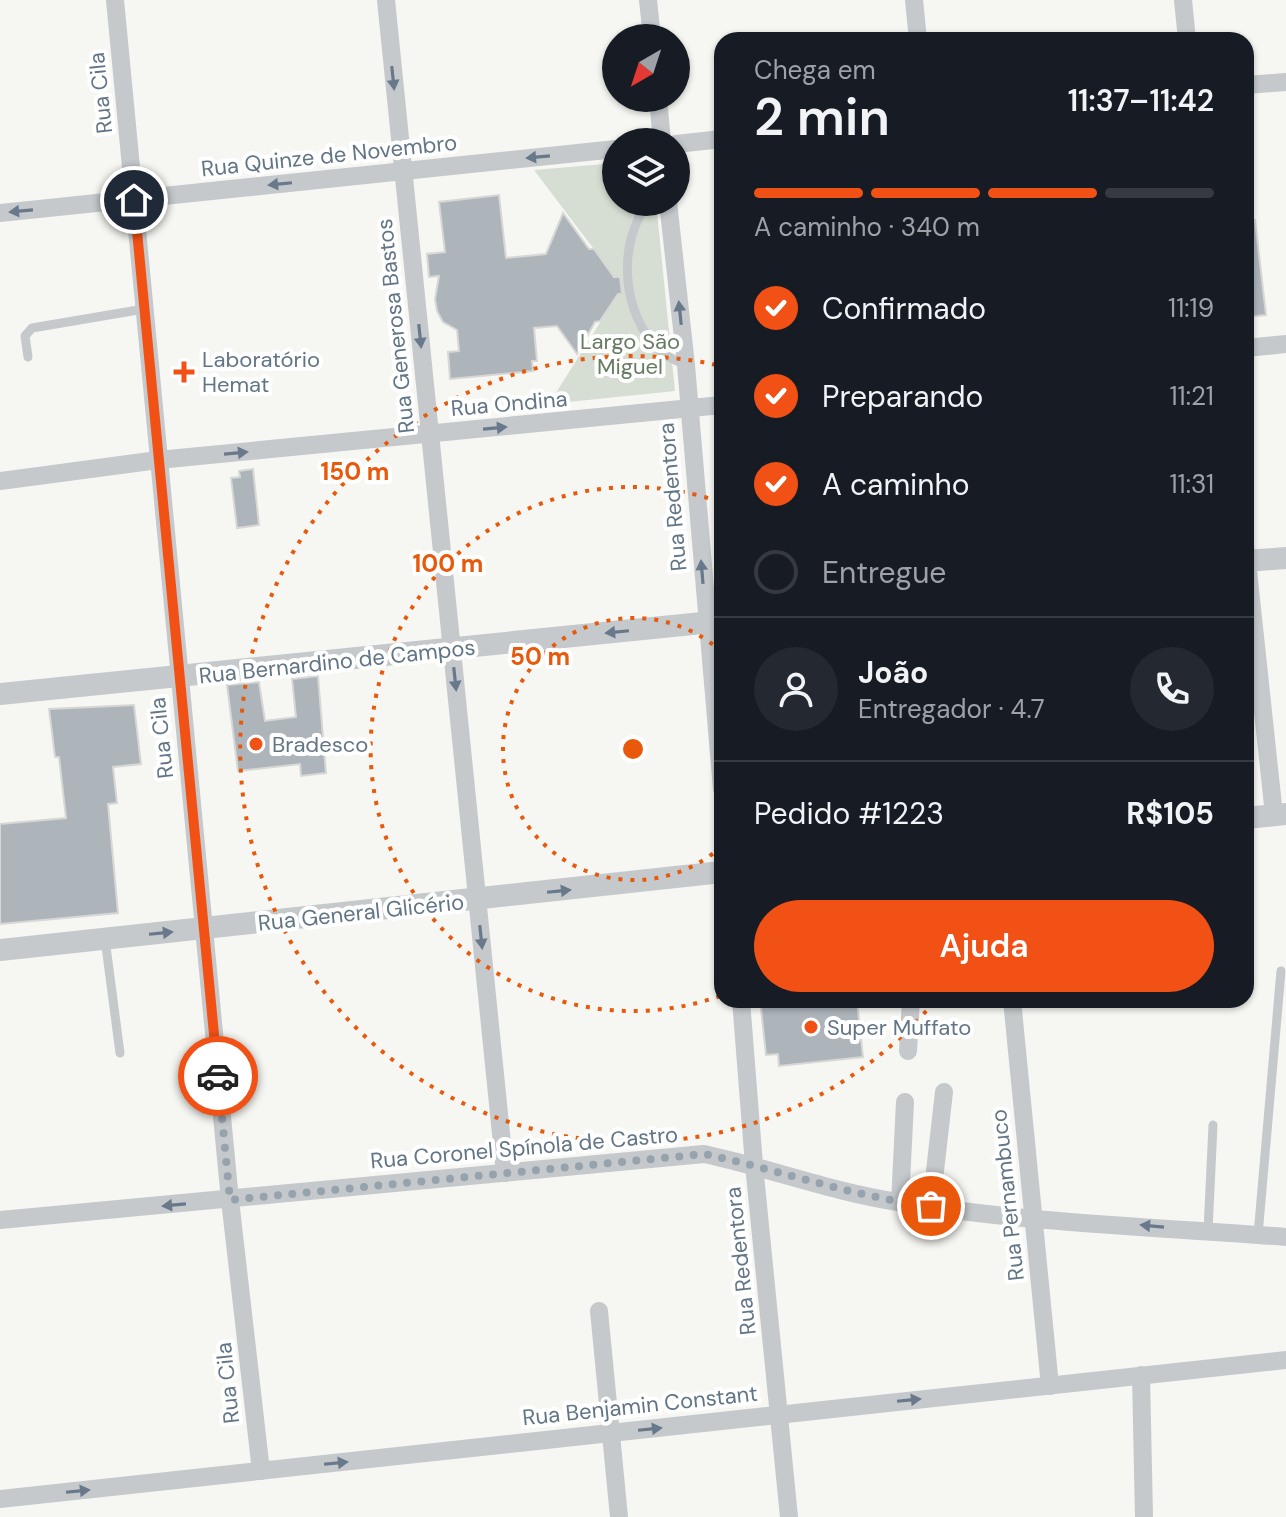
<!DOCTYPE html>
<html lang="pt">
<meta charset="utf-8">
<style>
:root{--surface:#171b24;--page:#242831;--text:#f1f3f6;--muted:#9ea1a6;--line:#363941;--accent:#f25116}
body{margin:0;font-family:"DM Sans",sans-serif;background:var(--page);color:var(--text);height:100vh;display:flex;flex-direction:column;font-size:30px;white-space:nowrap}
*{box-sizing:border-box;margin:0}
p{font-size:26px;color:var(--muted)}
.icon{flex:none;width:44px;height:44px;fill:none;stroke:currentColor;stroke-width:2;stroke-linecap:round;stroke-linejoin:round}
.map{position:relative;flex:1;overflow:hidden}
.panel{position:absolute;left:714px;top:32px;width:540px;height:976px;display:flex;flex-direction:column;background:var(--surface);border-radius:24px;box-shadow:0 2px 6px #0004}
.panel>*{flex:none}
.needle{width:52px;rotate:219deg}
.fabs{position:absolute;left:602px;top:24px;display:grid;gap:16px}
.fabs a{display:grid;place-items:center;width:88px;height:88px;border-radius:50%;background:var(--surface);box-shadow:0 2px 6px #0004;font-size:40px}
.pin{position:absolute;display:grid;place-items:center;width:68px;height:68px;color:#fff;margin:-34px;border:4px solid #fff;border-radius:50%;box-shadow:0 2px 8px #0007}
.courier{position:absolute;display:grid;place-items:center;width:80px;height:80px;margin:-40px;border:6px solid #f25116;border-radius:50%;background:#fff;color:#222;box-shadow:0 2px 10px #0007}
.headline em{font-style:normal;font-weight:600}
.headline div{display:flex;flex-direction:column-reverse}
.headline{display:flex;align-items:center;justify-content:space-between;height:136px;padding:0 40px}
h1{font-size:52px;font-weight:600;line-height:60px}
.bar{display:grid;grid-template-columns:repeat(4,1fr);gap:12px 8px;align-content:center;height:96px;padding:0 40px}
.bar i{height:10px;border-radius:6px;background:var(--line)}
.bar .selected{background:var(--accent)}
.bar p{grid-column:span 4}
.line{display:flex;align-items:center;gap:20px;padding:0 40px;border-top:2px solid var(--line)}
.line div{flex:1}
.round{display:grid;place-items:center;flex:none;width:84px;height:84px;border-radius:42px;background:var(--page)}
ol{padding:0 40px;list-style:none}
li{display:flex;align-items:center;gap:24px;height:88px}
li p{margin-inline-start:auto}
li .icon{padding:8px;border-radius:50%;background:var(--accent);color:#fff;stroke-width:4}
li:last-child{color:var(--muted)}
li i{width:44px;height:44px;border:4px solid var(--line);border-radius:50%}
.cta{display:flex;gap:16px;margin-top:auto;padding:16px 40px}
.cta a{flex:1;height:92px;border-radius:48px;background:var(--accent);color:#fff;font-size:32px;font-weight:600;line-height:92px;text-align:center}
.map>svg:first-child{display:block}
</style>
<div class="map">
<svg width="1286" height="1517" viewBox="0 0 1286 1517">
<rect width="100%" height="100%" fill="#f6f6f2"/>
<path fill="#d6ded3" d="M616 163V202H656L675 391 549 404 618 294H622L621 277H615L534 170Z"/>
<g fill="#adb5bb" stroke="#d7d7d5" stroke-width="2">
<path d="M499 195 506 258 546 254 563 213 589 249H594L614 277H620L622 294H618L600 321 595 322 577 354 557 326 534 328 537 361H532L533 371 450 379 448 352 459 351 457 330 443 322 437 311 435 299 439 276 429 277 427 254 445 252 439 202Z"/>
<path d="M1246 220H1255L1266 315 1246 317Z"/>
<path d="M253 469 259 525 237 528 231 478 240 477 239 471Z"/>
<path d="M318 676 326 773 301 776 300 764 238 771 227 685 259 682 265 721 296 717 292 679Z"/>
<path d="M134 705 141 764 113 767 117 803 108 804 118 913 0 924V824L66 818 59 757H55L49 709Z"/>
<path d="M760 1000H857L863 1057 779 1066 778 1054 766 1055Z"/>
</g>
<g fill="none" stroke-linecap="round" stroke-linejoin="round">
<g stroke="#c5c9cc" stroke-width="9">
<path d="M649 202C616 243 622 314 659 350 666 357 677 361 686 365"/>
<path d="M28 357 25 336 32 328 144 309"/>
<path d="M105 939 120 1053"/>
<path d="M1208 1231 1213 1125"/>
<path d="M1258 1235 1281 971"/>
</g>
<g stroke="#c5c9cc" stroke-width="18">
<path d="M115 0 230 1200 261 1471"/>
<path d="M386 0 505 1173"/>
<path d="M648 0 652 38"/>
<path d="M914 0 918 40"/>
<path d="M1183 0 1187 40"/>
<path d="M1246 85 1286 82"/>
<path d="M658 98 662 142"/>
<path d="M676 144 722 139"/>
<path d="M668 202 686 365 722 789"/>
<path d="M0 213 616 149"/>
<path d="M1246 348 1286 344"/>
<path d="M0 481 158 460 722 405"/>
<path d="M1246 552 1274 815"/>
<path d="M741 1000 754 1165 789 1517"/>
<path d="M1012 1000 1050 1386"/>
<path d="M908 1051 911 1000"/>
<path d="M900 1203 905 1102"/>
<path d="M931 1206 944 1092"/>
<path d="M0 1220 704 1154C769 1168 832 1192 898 1202 1026 1223 1157 1227 1286 1237"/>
<path d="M599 1311 619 1517"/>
<path d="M1141 1375 1144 1517"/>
<path d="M0 1499 1286 1360"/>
</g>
<g stroke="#c5c9cc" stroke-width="22">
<path d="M1246 561 1286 558"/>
<path d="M0 694 722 621"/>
<path d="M1246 818 1286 814"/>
<path d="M0 950 722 872"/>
</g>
</g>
<defs><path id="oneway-solid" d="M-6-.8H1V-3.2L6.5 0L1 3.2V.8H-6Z" transform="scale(2)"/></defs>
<g fill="#67798a">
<use href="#oneway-solid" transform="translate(393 78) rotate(84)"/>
<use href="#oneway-solid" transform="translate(538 157) rotate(175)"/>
<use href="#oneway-solid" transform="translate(280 184) rotate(174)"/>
<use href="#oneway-solid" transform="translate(21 211) rotate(175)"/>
<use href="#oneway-solid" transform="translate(680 313) rotate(-96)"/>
<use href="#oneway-solid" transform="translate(420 336) rotate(84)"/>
<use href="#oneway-solid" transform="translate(495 428) rotate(-5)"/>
<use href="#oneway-solid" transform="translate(236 453) rotate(-5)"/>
<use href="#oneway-solid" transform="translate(702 572) rotate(-95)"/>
<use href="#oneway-solid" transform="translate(617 632) rotate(174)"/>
<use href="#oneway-solid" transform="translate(455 679) rotate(84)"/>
<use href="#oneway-solid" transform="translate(559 891) rotate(-6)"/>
<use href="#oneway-solid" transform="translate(161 933) rotate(-6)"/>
<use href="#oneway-solid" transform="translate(481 937) rotate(84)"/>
<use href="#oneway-solid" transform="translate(174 1205) rotate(175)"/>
<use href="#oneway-solid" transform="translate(1152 1226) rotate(-175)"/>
<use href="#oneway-solid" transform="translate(909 1400) rotate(-6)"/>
<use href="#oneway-solid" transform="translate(650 1429) rotate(-6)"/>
<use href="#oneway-solid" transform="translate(336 1463) rotate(-6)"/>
<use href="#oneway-solid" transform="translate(78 1491) rotate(-6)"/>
</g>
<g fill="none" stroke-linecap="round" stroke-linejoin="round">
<path stroke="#96a2ac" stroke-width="8" stroke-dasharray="0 14.4" d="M218 1076 230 1200 704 1154C781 1170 852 1197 931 1206"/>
<path stroke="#f25116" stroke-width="10" d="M134 200 218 1076"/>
</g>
<g fill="none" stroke="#e8590c" stroke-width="4" stroke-dasharray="4 8">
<path d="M722 846A131 131 0 1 1 722 652"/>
<path d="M720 996A262 262 0 1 1 720 502"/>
<path d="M934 1002A393 393 0 1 1 721 366"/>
</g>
<g fill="#f25116" stroke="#fff" stroke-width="3">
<path d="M180 360h8v8h8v8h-8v8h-8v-8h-8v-8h8z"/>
<circle cx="256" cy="744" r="8"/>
<circle cx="811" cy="1027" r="8"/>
</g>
<g text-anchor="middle" stroke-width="8" stroke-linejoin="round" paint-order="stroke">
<g font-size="22" fill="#627586" stroke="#fff">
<text transform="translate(100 93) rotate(-96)" y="8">Rua Cila</text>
<text transform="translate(329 155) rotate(-6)" y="8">Rua Quinze de Novembro</text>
<text transform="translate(395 326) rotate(-96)" y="8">Rua Generosa Bastos</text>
<text transform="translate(509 403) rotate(-5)" y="8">Rua Ondina</text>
<text transform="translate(672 497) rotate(-95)" y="8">Rua Redentora</text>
<text transform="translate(337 661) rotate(-6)" y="8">Rua Bernardino de Campos</text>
<text transform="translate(161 738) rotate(-96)" y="8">Rua Cila</text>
<text transform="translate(361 912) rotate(-6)" y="8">Rua General Glicério</text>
<text transform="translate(524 1147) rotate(-5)" y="8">Rua Coronel Spínola de Castro</text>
<text transform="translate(1007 1195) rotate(-96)" y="8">Rua Pernambuco</text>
<text transform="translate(740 1261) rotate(-96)" y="8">Rua Redentora</text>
<text transform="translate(227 1383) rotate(-96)" y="8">Rua Cila</text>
<text transform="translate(640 1405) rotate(-6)" y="8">Rua Benjamin Constant</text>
</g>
<g font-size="22" fill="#667c62" stroke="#fff">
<text x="630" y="349">Largo São<tspan x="630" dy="25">Miguel</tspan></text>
</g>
<g font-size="22" fill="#627586" stroke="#fff" text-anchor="start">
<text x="202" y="367">Laboratório<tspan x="202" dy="25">Hemat</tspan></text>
<text x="272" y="752">Bradesco</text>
<text x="827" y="1035">Super Muffato</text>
</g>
</g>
<circle cx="633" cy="749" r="12" fill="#e8590c" stroke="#fff" stroke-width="4"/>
<g font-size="24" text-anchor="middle" font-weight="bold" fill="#e8590c" stroke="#fff" stroke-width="8" stroke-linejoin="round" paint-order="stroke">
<text x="355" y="480">150 m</text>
<text x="448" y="572">100 m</text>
<text x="540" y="665">50 m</text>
</g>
</svg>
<div class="fabs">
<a><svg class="needle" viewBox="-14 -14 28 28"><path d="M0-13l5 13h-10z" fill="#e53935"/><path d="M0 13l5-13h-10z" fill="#9ea1a6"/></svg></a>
<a><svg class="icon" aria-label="layers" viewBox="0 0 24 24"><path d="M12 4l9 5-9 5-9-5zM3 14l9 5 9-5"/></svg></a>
</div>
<div class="pin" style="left:931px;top:1206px;background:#ea580c"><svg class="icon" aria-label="bag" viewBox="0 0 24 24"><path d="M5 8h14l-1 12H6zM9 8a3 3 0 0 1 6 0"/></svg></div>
<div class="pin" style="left:134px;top:200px;background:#1f2937"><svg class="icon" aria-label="home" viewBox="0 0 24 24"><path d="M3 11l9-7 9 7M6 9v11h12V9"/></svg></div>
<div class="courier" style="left:218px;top:1076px"><svg class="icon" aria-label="car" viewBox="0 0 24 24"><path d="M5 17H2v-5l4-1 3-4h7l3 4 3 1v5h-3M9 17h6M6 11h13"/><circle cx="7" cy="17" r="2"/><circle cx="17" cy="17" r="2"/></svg></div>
<section class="panel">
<div class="headline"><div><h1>2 min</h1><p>Chega em</p></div><em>11:37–11:42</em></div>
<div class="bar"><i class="selected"></i><i class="selected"></i><i class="selected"></i><i></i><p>A caminho · 340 m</p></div>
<ol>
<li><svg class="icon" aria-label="check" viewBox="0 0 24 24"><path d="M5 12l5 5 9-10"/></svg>Confirmado<p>11:19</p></li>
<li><svg class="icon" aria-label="check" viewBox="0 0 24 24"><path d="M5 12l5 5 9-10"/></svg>Preparando<p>11:21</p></li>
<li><svg class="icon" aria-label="check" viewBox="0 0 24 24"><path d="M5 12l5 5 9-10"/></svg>A caminho<p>11:31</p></li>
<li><i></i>Entregue</li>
</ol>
<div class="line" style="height:144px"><a class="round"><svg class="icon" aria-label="person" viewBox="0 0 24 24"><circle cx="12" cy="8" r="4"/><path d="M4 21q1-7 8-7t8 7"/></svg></a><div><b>João</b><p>Entregador · 4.7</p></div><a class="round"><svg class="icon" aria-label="phone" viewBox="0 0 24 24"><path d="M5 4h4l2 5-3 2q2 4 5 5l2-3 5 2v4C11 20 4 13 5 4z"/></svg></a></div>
<div class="line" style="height:104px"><div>Pedido #1223</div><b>R$105</b></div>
<div class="cta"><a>Ajuda</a></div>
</section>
</div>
